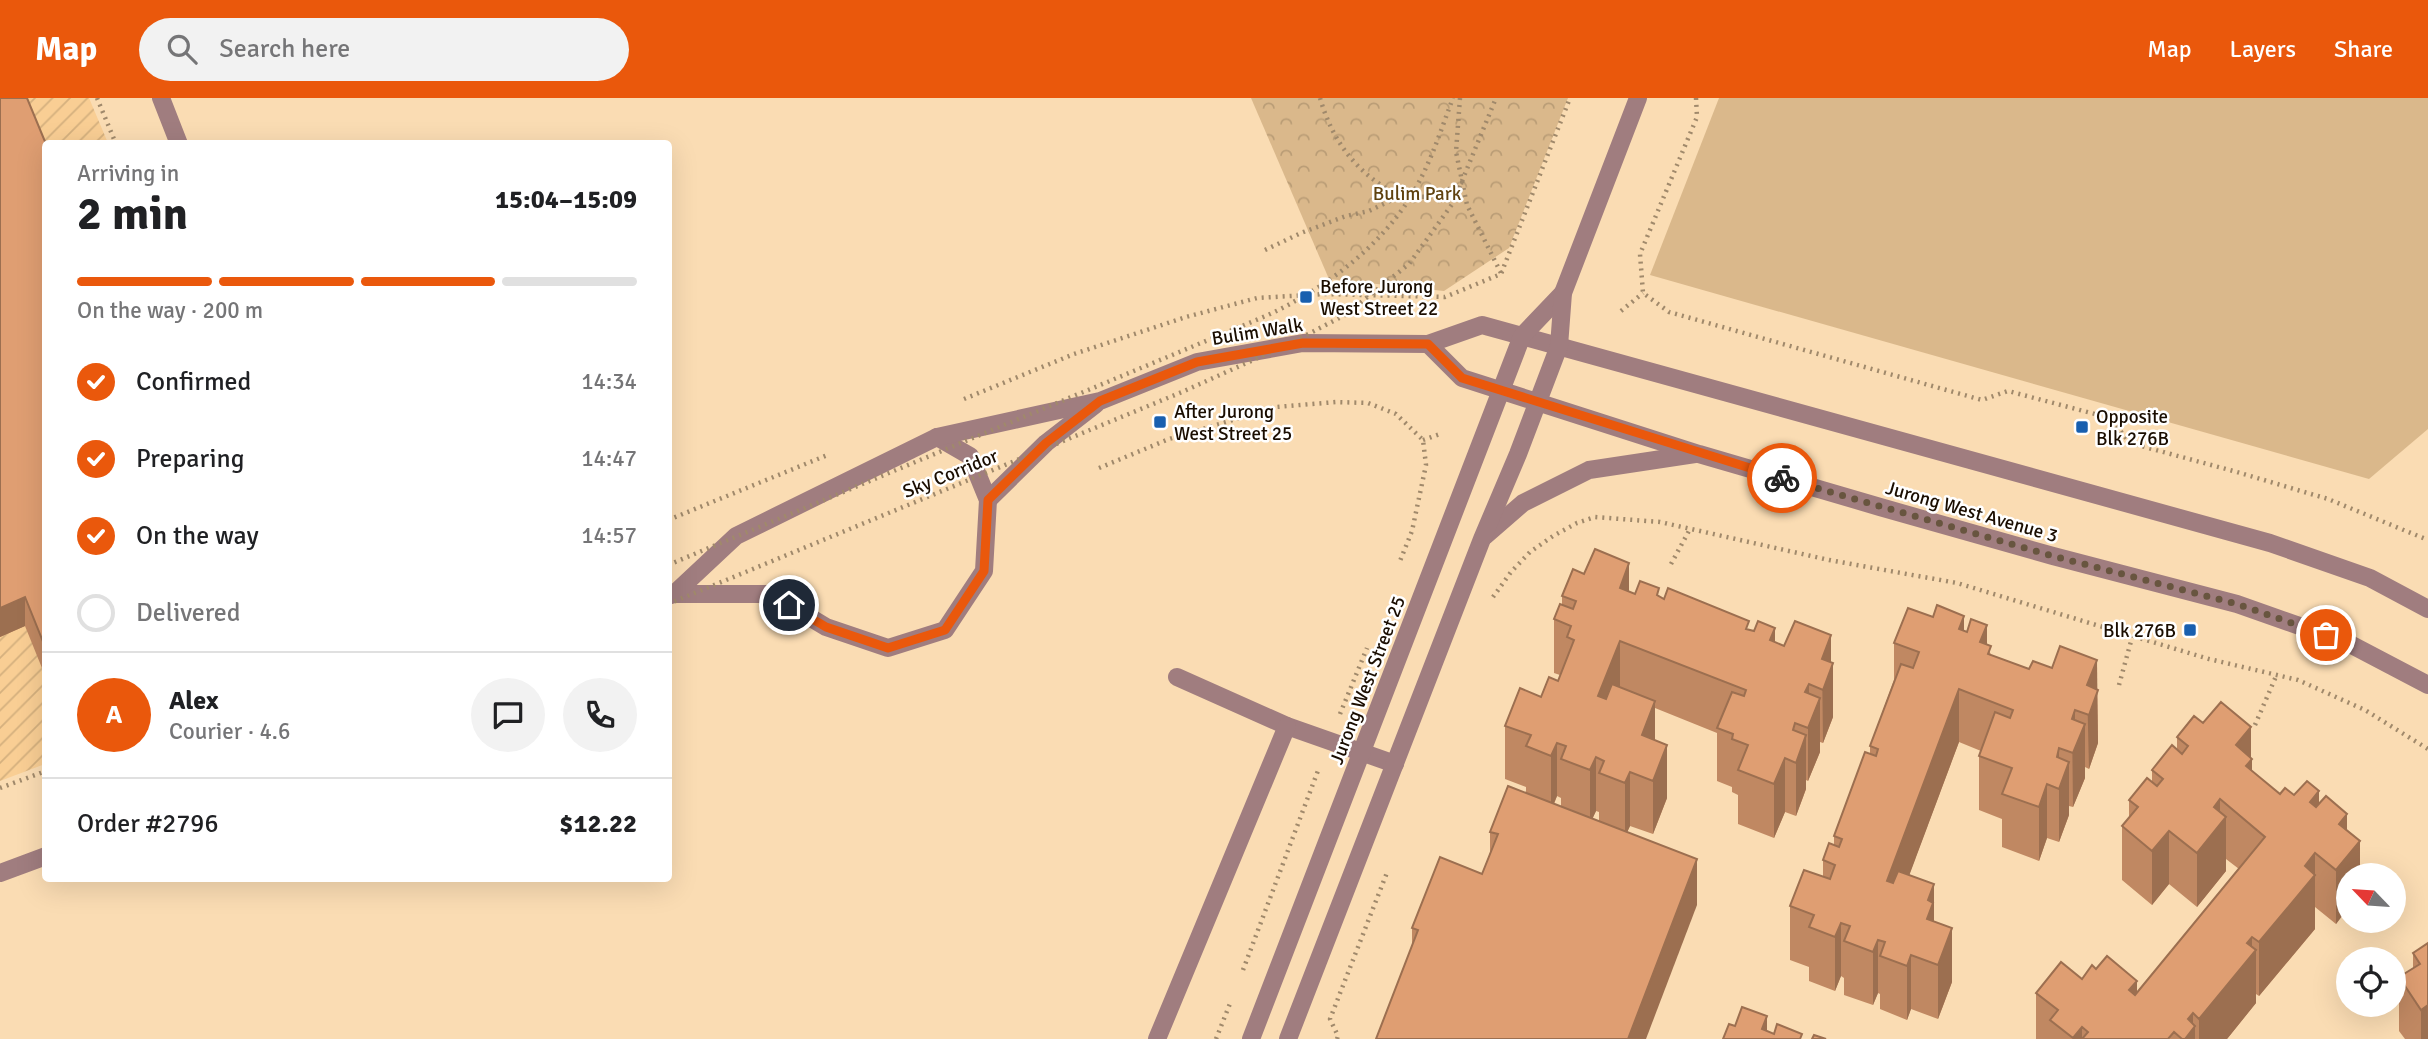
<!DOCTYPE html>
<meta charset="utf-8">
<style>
:root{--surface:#fff;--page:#f2f2f2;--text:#202124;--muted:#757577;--line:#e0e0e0;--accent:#ea580c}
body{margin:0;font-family:Signika,sans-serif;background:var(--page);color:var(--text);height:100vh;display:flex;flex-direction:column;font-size:26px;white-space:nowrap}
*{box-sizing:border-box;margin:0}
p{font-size:23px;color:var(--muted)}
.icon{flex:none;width:38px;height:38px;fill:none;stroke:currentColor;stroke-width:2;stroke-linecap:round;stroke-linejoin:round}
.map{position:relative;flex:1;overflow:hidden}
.drawer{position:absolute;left:42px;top:42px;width:630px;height:742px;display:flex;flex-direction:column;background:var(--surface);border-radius:7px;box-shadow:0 7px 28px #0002}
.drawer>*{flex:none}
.needle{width:46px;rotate:295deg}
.controls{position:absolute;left:2336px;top:765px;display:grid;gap:14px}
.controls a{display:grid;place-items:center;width:70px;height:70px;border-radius:50%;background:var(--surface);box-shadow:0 7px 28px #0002;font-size:35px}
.pin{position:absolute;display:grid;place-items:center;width:60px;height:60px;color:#fff;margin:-30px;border:4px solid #fff;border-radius:50%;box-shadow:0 2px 7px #0007}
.courier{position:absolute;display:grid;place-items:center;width:70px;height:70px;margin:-35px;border:5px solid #ea580c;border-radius:50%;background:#fff;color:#222;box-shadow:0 2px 9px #0007}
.head em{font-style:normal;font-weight:800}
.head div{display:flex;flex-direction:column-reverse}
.head{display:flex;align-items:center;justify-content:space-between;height:119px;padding:0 35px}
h1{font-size:46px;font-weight:800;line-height:52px}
.bar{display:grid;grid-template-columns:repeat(4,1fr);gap:10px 7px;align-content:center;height:84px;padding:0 35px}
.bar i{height:9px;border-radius:5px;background:var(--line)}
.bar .on{background:var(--accent)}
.bar p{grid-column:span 4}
.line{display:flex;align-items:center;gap:18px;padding:0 35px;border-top:2px solid var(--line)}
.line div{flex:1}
.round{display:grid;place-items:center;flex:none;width:74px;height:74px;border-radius:37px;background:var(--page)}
ol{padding:0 35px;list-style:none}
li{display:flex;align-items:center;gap:21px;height:77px}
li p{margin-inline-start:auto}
li .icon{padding:7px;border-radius:50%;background:var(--accent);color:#fff;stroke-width:4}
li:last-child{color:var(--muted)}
li i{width:38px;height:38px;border:4px solid var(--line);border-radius:50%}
header{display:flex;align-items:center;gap:42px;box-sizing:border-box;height:98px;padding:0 35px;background:var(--accent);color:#fff}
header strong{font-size:33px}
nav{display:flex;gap:38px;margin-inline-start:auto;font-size:24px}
.search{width:490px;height:63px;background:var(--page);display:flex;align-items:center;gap:18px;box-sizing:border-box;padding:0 24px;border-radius:38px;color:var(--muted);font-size:26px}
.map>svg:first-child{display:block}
</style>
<header>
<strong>Map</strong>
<div class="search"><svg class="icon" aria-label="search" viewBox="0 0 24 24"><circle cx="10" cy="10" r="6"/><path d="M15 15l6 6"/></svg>Search here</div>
<nav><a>Map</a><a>Layers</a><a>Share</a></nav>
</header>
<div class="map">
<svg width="2428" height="941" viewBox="0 0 2428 941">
<defs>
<pattern id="industrial-furrows" width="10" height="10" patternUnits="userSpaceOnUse" patternTransform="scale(1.75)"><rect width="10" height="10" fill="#f9ce94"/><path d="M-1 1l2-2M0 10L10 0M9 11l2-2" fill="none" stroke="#d5b07e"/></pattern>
<pattern id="forest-crowns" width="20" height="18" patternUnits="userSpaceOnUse" patternTransform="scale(1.75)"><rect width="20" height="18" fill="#dab88b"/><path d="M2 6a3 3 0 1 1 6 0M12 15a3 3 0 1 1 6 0" fill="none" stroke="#ba9d76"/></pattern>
</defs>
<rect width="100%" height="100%" fill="#fadcb3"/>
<path fill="url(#industrial-furrows)" d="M0 0H89L108 45 46 46 45 666 0 683Z"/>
<path fill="#dab88b" d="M1719 0H2428V331L2369 381 1650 177Z"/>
<path fill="url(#forest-crowns)" d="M1251 0H1568L1509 150 1444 193 1329 181Z"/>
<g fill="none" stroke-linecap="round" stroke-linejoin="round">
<g stroke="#a0896b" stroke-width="4.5" stroke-dasharray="2 5" stroke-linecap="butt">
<path d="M97 0 116 46"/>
<path d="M1320 0C1333 45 1358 77 1400 98"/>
<path d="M1460 0 1456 54 1467 107 1501 175"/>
<path d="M1696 0 1697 19 1640 156 1643 195 1669 214 1982 302 2008 293 2110 320 2130 345 2237 374 2328 401 2428 442"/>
<path d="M1265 152 1301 135 1346 118 1369 113 1400 98 1433 99 1463 84"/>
<path d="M1621 213 1643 195"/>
<path d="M964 301 1074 256 1186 219 1257 200 1324 196 1445 199 1501 176 1570 0"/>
<path d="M1423 342 1440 336"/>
<path d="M1099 370 1169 341 1276 309 1336 304 1368 305 1396 316 1423 342 1426 367 1412 433 1400 463"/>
<path d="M668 422 830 356"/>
<path d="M1671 466 1690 431"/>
<path d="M1493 499 1511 474 1530 454 1553 438 1577 425 1595 419 1660 424 1829 462 1957 485 2209 561 2298 582 2365 612 2428 651"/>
<path d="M2119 587 2133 536"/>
<path d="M1340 616 1367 550"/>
<path d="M2255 627 2277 576"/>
<path d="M0 690 46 673"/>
<path d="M1243 872 1319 670"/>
<path d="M1216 941 1231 903"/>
<path d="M1337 941 1338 938 1330 921 1388 772"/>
</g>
<g stroke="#a07d7f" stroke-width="18">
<path d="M1177 579 1287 628 1395 666"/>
<path d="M1157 941 1287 628"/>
</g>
<g stroke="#a07d7f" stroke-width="18">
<path d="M161 0 179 46"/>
<path d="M1428 246 1462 280 1699 356 1880 409 2053 458 2237 506 2348 545 2428 587"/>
<path d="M988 402 1046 345 1095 307"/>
<path d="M1485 438 1523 405 1589 372 1695 356"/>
<path d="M674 496H771L826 529 888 550 945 532 984 473 988 402 970 358 937 339"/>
<path d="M668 498 674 496 736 438 937 339 1100 303 1197 264 1303 245 1428 246 1482 227 2270 445 2370 480 2428 511"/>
<path d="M0 775 46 758"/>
<path d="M1251 941 1522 238 1563 195"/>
<path d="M1288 941 1482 441 1518 356 1559 248 1563 195 1638 0"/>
</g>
<g stroke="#a0896b" stroke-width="4.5" stroke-dasharray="2 5" stroke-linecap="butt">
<path d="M668 467 1237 230C1256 222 1277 214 1295 203 1345 176 1396 132 1421 80 1434 55 1443 26 1453 0"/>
<path d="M668 506 1182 294 1291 245 1345 217 1409 166 1453 105 1496 0"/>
</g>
</g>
<g fill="#c08862" fill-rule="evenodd">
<path d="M0 0 46 46 44 575 25 528 0 539Z"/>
<path d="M1629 494 1635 496 1659 499 1749 532 1775 545 1831 564 1833 619 1823 645 1820 644V654L1808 683 1806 682V691L1796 718 1785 714 1774 740 1738 726V697L1732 694V689L1717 683V635L1655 610V642L1667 700 1653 736 1630 728 1627 734 1697 807 1412 848V830L1482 776 1490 755V734L1526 695V689L1505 681V628L1541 599 1558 583 1560 577 1554 575V521L1562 507V498ZM1557 698 1561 700V709L1554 706ZM1596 713 1599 714V723L1592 721Z"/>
<path d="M1964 533 1987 547 1991 557 2029 571 2097 591 2098 645 2089 671 2085 669V680L2073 709 2069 708V717L2059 744 2047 740 2039 763 2002 749V721L1979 712V658L1981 653 1959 644 1909 777 1934 823 1952 884 1938 921 1911 911 1907 922 1880 911V896L1878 895 1873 907 1844 897V880L1841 878 1835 893 1809 883V869L1790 862V808L1823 779V762L1834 747V738L1870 656V648L1894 582V545Z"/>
<path d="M2203 625 2251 659 2252 673 2280 696 2294 697 2319 706 2347 733 2360 777H2348V810L2336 826 2315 809V831L2259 898 2256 896V905L2227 941H2036V895L2082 881 2096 871 2137 894 2239 771 2226 761V773L2197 809 2169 786 2152 807 2122 782V728L2129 720V702L2152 684V672L2177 651V639Z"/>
<path d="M2428 845V941H2405L2399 933V879L2413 870V855Z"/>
</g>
<g fill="#9c6f50">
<path d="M1629 465V519L1620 490Z"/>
<path d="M25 499V528L0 539V510Z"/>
<path d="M1964 518V571L1959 531Z"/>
<path d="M1987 527V580L1980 544Z"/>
<path d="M1775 530V584L1770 542Z"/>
<path d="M1831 537V570L1833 565V619L1823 645 1822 561Z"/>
<path d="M1620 543V596L1598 652V598Z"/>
<path d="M46 545V575H44V546Z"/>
<path d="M2097 562 2098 645 2089 671 2087 587Z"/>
<path d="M1809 586V629L1820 600V654L1808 683V630L1805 594Z"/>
<path d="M1959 591V644L1887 837V783Z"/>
<path d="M1655 603V657L1642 637Z"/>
<path d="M2075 612V650L2085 626V680L2073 709 2072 621Z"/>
<path d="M2251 629V662L2252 661V714L2236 647Z"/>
<path d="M1806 637V691L1796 718V665Z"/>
<path d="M1557 645V698L1551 712V658Z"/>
<path d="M1667 647V700L1653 736V683Z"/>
<path d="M2059 650V689L2069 664V717L2059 744V691L2057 659Z"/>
<path d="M1596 659V713L1590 726V672Z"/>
<path d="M1785 660V714L1774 740V686Z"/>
<path d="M1630 674V728L1625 739V685Z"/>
<path d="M2047 686V740L2039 763V709Z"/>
<path d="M2319 693V747L2310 704Z"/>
<path d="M2220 701V727L2226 719V773L2197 809V755L2214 709Z"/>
<path d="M2347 716V758L2360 743V777H2348V810L2336 826V772L2339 726Z"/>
<path d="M2169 733V786L2152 807V753Z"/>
<path d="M2315 755V831L2259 898V844L2305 768Z"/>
<path d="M1697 761V807L1646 941H1628Z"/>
<path d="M1934 786V840L1927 821 1928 802Z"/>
<path d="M1841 825V878L1835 893V839Z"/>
<path d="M1952 830V884L1938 921V867Z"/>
<path d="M2252 839V857L2256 852V905L2227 941H2199V921L2247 845Z"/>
<path d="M1878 842V895L1873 907V854Z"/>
<path d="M1911 857V911L1907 922V868Z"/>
<path d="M2137 883V936L2129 892Z"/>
<path d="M2428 907V941H2421V912Z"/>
<path d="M2193 915V931L2195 928V941H2185L2188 921Z"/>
<path d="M1767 918V941L1762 931Z"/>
<path d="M2082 929V941H2073V940Z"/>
</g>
<g fill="#df9e72" stroke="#9c6f50" stroke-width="2">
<path d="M0 0H27L46 46V545L44 546 25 499 0 510Z"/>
<path d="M1595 451 1629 465 1620 490 1635 496 1640 483 1659 490 1657 497 1664 501 1668 490 1749 523 1746 531 1754 533 1758 523 1775 530 1770 542 1784 548 1795 523 1831 537 1822 561 1833 565 1823 592 1809 586 1805 594 1820 600 1808 630 1795 625 1793 632 1806 637 1796 665 1785 660 1774 686 1738 672 1748 647 1732 641 1733 636 1717 630 1732 594 1744 598 1746 592 1620 543 1598 598 1606 601 1612 586 1655 603 1642 637 1667 647 1653 683 1630 674 1625 685 1599 675 1604 663 1596 659 1590 672 1561 661 1566 648 1557 645 1551 658 1526 648 1531 637 1505 628 1520 590 1541 599 1549 579 1558 583 1574 542 1567 539 1571 528 1554 521 1560 506 1573 511 1576 503 1562 498 1573 471 1584 476Z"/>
<path d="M1937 507 1964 518 1959 531 1967 534 1971 521 1987 527 1980 544 1991 548 1988 556 2029 571 2033 563 2052 570 2060 548 2097 562 2087 587 2098 592 2089 617 2075 612 2072 621 2085 626 2073 655 2059 650 2057 659 2069 664 2059 691 2047 686 2039 709 2002 696 2012 670 1979 658 1995 614 2010 620 2013 612 1959 591 1887 783 1893 785 1898 773 1934 786 1928 802 1933 805 1927 821 1952 830 1938 867 1911 857 1907 868 1880 858 1885 844 1878 842 1873 854 1844 843 1850 828 1841 825 1835 839 1809 829 1814 817 1790 808 1804 772 1830 781 1835 767 1823 762 1829 745 1839 749 1842 741 1834 738 1865 654 1876 658 1878 651 1870 648 1901 566 1913 570 1919 554 1894 545 1908 510 1933 519Z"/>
<path d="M2221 604 2251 629 2236 647 2252 661 2246 668 2280 696 2285 690 2294 697 2307 683 2319 693 2310 704 2316 709 2326 698 2347 716 2339 726 2360 743 2336 772 2315 755 2305 768 2315 777 2259 844 2252 839 2247 845 2256 852 2199 921 2193 915 2188 921 2195 928 2185 941H2182L2174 934 2168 941H2082L2088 934 2082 929 2073 940 2050 922 2058 912 2036 895 2061 864 2082 881 2092 867 2096 871 2107 858 2137 883 2129 892 2135 897 2265 739 2220 701 2214 709 2226 719 2197 755 2169 733 2152 753 2122 728 2138 709 2129 702 2147 680 2157 688 2163 681 2152 672 2172 647 2182 656 2188 648 2177 639 2194 618 2203 625Z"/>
<path d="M1508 688 1697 761 1628 941H1376L1418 832 1412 830 1440 759 1482 776 1498 736 1490 734Z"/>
<path d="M2428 845V907L2421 912 2399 879 2420 866 2413 855Z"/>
<path d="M1742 909 1767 918 1762 931 1774 936 1777 926 1802 936 1800 941H1723L1729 926 1735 928Z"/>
<path d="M1814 937 1826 941H1812Z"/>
</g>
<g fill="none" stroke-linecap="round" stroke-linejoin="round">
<path stroke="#68553f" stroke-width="7" stroke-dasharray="0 12.6" d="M1782 380 2053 458 2237 506 2326 537"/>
<path stroke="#ea580c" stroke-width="9" d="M789 507 826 529 888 550 945 532 984 473 988 402 1046 345 1100 303 1197 264 1303 245 1428 246 1462 280 1782 380"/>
</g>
<g fill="#185faf" stroke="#fff" stroke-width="2.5">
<rect x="1299" y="192" width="14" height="14" rx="3.5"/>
<rect x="1153" y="317" width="14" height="14" rx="3.5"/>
<rect x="2075" y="322" width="14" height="14" rx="3.5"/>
<rect x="2183" y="525" width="14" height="14" rx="3.5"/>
</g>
<g text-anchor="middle" stroke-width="5" stroke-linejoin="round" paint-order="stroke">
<g font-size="19" fill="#60420f" stroke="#fff">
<text x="1417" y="102">Bulim Park</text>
</g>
<g font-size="19" fill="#1a0d00" stroke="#fff" text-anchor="start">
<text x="1320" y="195">Before Jurong<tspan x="1320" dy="22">West Street 22</tspan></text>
<text x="1174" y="320">After Jurong<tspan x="1174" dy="22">West Street 25</tspan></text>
<text x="2096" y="325">Opposite<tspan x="2096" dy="22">Blk 276B</tspan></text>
<text x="2176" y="539" text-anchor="end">Blk 276B</text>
</g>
<g font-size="19" fill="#1a0d00" stroke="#fff">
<text transform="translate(1257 233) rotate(-9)" y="7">Bulim Walk</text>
<text transform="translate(950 375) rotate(-22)" y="7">Sky Corridor</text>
<text transform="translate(1972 413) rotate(16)" y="7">Jurong West Avenue 3</text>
<text transform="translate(1367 582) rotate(-69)" y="7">Jurong West Street 25</text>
</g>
</g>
</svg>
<div class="controls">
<a><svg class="needle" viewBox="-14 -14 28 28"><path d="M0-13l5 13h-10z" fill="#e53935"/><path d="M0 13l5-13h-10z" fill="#757577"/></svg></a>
<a><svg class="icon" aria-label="locate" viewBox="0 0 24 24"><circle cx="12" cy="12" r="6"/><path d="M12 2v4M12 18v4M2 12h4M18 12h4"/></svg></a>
</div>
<div class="pin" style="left:2326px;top:537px;background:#ea580c"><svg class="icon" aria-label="bag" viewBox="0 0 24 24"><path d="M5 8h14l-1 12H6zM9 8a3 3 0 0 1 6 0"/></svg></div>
<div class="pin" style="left:789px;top:507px;background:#1f2937"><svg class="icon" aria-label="home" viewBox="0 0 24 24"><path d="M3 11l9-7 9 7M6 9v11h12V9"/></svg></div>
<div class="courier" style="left:1782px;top:380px"><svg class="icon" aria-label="bike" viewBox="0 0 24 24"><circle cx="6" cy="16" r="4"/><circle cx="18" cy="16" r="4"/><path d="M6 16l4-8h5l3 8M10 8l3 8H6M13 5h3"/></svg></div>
<section class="drawer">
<div class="head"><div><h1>2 min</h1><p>Arriving in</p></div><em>15:04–15:09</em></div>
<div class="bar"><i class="on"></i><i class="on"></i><i class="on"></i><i></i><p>On the way · 200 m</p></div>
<ol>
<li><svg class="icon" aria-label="check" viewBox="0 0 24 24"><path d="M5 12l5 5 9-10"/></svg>Confirmed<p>14:34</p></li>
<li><svg class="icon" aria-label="check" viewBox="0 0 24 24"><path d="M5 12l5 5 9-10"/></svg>Preparing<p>14:47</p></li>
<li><svg class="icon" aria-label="check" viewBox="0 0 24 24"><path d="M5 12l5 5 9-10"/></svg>On the way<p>14:57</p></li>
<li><i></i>Delivered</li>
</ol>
<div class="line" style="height:126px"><b class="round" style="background:var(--accent);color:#fff">A</b><div><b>Alex</b><p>Courier · 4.6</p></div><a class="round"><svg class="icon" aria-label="chat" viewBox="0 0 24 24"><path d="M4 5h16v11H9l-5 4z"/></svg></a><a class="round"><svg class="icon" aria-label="phone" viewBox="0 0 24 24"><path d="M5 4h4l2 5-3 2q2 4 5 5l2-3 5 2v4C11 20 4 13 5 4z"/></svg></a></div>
<div class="line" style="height:91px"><div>Order #2796</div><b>$12.22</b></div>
</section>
</div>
